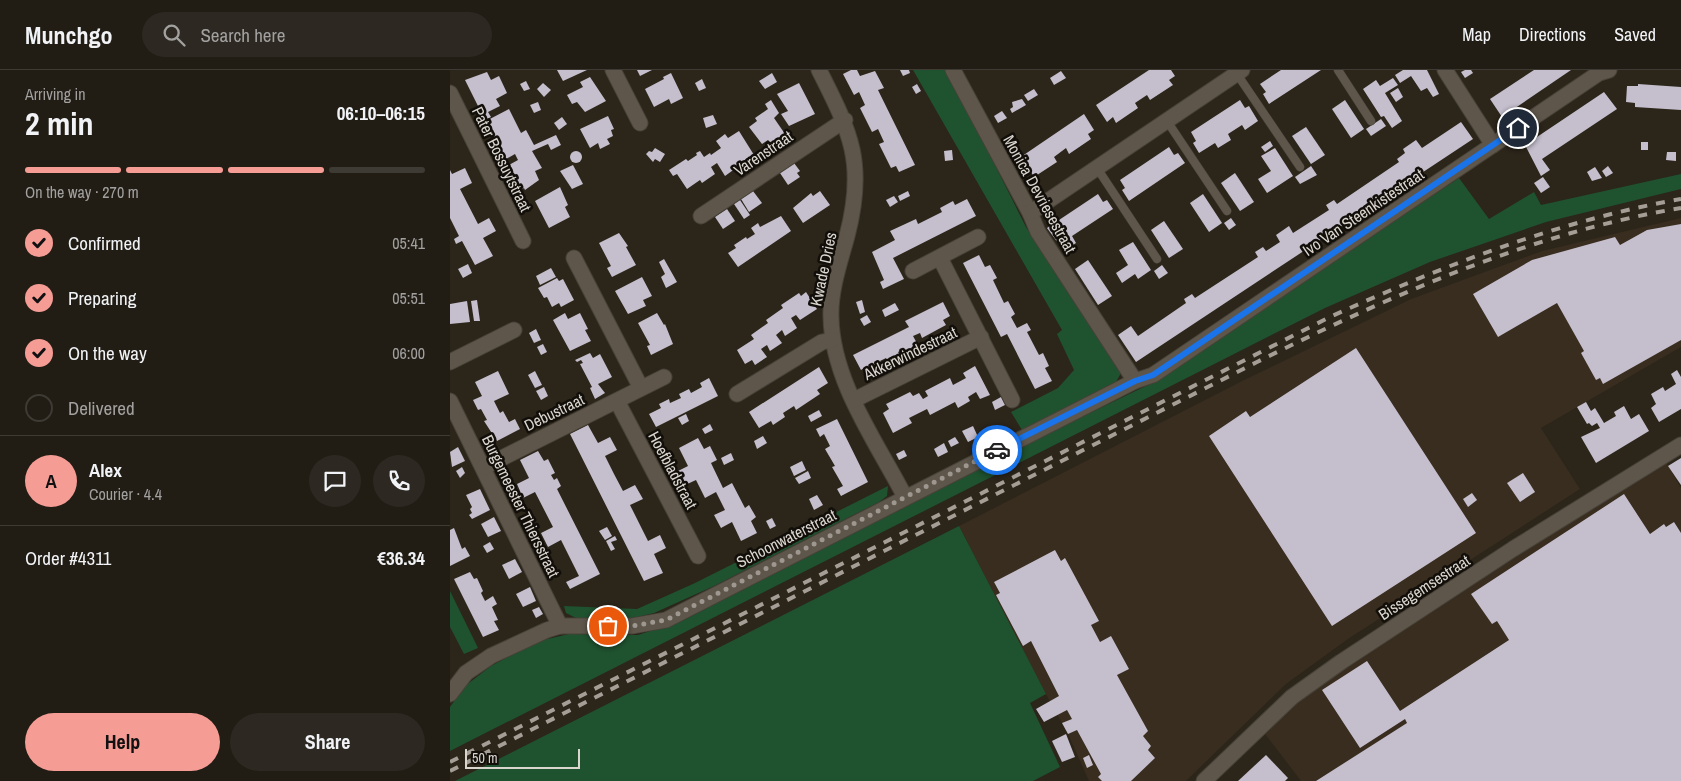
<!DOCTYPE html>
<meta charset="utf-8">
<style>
:root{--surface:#211c14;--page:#2d2922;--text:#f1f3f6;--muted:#a2a1a0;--line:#3e3a34;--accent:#f59c95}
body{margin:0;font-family:"Archivo Narrow",sans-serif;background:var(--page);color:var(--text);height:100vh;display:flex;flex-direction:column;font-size:19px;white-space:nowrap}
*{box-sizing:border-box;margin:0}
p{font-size:16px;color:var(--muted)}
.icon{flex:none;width:28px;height:28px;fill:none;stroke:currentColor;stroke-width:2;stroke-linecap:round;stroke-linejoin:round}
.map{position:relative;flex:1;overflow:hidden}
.details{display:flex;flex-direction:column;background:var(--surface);width:450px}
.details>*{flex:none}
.scale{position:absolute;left:15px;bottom:12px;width:115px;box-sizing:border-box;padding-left:5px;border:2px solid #dad5ce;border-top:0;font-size:14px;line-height:18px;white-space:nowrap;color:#dad5ce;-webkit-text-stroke:4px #120f0a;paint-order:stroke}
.pin{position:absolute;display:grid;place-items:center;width:42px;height:42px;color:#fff;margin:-21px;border:2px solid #fff;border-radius:50%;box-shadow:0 1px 5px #0007}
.courier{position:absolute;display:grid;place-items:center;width:50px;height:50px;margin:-25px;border:4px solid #1a73e8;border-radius:50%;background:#fff;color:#222;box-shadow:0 1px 6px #0007}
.overview em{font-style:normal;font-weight:700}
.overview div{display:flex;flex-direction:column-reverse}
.overview{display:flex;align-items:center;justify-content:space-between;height:85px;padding:0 25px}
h1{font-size:32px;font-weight:700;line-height:38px}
.bar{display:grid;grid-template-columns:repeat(4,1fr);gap:8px 5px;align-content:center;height:60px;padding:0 25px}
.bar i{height:6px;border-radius:4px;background:var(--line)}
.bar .current{background:var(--accent)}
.bar p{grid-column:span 4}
.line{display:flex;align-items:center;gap:12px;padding:0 25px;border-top:1px solid var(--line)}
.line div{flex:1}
.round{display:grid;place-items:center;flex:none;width:52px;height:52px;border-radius:26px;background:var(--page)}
ol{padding:0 25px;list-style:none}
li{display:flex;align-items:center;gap:15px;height:55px}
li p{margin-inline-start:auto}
li .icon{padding:5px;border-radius:50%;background:var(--accent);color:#111;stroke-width:4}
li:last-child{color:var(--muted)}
li i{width:28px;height:28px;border:2px solid var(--line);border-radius:50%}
.cta{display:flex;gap:10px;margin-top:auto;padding:10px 25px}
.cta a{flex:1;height:58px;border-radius:30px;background:var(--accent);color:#111;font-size:20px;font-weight:700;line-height:58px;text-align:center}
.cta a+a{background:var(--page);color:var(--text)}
header{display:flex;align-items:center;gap:30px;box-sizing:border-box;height:70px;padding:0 25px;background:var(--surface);border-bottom:1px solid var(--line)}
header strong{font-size:24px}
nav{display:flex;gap:28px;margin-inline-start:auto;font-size:18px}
.search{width:350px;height:45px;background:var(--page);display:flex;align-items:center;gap:12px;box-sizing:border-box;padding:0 18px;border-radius:28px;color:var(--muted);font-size:19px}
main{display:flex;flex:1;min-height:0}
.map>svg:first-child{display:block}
</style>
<header>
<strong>Munchgo</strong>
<div class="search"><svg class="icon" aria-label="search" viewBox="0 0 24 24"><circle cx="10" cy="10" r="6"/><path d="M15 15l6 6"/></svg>Search here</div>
<nav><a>Map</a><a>Directions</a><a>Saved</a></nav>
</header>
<main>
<section class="details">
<div class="overview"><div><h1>2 min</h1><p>Arriving in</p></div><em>06:10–06:15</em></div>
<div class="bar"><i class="current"></i><i class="current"></i><i class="current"></i><i></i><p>On the way · 270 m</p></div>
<ol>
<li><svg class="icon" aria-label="check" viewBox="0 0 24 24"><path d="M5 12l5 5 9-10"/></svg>Confirmed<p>05:41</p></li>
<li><svg class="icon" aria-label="check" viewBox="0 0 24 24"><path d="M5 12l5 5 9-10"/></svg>Preparing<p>05:51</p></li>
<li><svg class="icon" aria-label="check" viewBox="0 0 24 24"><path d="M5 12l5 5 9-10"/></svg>On the way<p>06:00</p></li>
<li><i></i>Delivered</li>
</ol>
<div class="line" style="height:90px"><b class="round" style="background:var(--accent);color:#111">A</b><div><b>Alex</b><p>Courier · 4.4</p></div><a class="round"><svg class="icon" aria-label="chat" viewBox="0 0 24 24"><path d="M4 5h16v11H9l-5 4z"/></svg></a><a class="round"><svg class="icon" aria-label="phone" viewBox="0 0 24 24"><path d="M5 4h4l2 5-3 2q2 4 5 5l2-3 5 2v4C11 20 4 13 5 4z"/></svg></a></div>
<div class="line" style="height:65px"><div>Order #4311</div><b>€36.34</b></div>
<div class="cta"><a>Help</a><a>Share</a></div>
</section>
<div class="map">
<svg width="1231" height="711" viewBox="0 0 1231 711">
<rect width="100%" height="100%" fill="#2c251a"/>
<g fill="#382d1e">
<path d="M1231 148V277L1091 358 1130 419 898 569 836 614 736 711H639L618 664 583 601 509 456 794 310 961 229 1092 181Z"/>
<path d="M1216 392 1231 418V711H851L815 664 867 615 1202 397Z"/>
</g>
<g fill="#1f522f">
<path d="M463 0H497L576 157 671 303 666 312 572 360 561 342 608 318 624 300 607 264 612 260Z"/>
<path d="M1231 104V119L1096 152 980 192 875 238 0 681V637L15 616 41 596 89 571 119 564 188 565 234 550 549 387 702 313 1009 108 1039 149 1084 122 1091 135Z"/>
<path d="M438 416 437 426 429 432 264 516 204 543 179 549 126 548 116 543 114 536 187 539 245 513Z"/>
<path d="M509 456 596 624 580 633 610 697 583 711H5Z"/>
<path d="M0 521 28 578 14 584 0 557Z"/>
</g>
<g fill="#c4becd">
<path d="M107 0H137L113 11Z"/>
<path d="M187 0H202L190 6Z"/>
<path d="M401 0H407L410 6 425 1 434 18 428 20 465 95 449 102 446 96 441 98 429 74 434 72 428 59 422 62 410 38 415 35 409 22 404 25 393 4Z"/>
<path d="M450 0H459L460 3 453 6Z"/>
<path d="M699 0H721L725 6 719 10 723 15 700 30 697 25 685 33 688 38 666 53 663 47 657 52 646 35Z"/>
<path d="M831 0H871L819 34 813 24 816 22 810 14Z"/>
<path d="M953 0H977L989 24 983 27 977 18 971 21 961 6 950 13 945 5Z"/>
<path d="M1015 0H1021L1023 3 1015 8 1011 2Z"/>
<path d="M1084 0H1121L1052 47 1040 29Z"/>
<path d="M611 1 616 8 604 15 600 8Z"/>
<path d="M37 2 41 10 49 6 57 23 46 29 50 36 38 42 41 47 35 50 15 10Z"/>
<path d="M221 3 233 28 221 34 219 29 204 37 195 19 214 9 213 7Z"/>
<path d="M322 3 327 12 315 19 309 11Z"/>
<path d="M140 7 156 31 135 42 127 32 122 34 117 25 133 17 130 12Z"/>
<path d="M943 8 948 15 935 23 952 51 942 58 934 46 931 47 913 19 926 10 930 16Z"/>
<path d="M252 9 256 18 249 21 245 13Z"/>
<path d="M76 11 80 19 74 21 70 14Z"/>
<path d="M93 13 101 20 94 27 87 19Z"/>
<path d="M349 13 365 44 339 56 331 44 338 41 327 24Z"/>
<path d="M467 14 471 21 466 24 462 17Z"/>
<path d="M1188 14 1231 17V40L1185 37V33L1176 32 1177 16H1188Z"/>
<path d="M948 18 953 27 946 32 940 23Z"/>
<path d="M584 19 588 25 578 31 574 25Z"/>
<path d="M1154 22 1167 39 1092 89 1100 100 1091 106 1075 75Z"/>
<path d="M572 29 576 35 562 43 560 39 563 37 562 32Z"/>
<path d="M321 30 329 43 324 48 335 64 321 73 318 70 312 74 299 57 307 51 305 48 318 39 315 34Z"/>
<path d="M790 30 795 38 799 36 808 51 795 60 792 55 778 64 781 70 768 78 765 73 749 83 743 73 746 71 741 62Z"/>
<path d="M895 30 914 59 901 68 882 39Z"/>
<path d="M88 32 91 40 84 43 80 35Z"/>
<path d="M59 39 71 63 76 60 84 75 106 65 111 75 101 80 98 74 82 81 92 98 85 101 89 110 75 120 74 118 70 120 57 96 68 90 65 84 56 89 36 51Z"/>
<path d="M552 41 557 48 548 53 544 46Z"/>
<path d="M634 44 644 60 638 64 641 69 619 84 616 78 604 87 607 92 584 107 581 102 573 106 565 91Z"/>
<path d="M263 45 267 54 256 58 253 48Z"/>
<path d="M158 46 164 59 161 60 163 66 157 69 160 74 150 79 148 73 140 78 130 59Z"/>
<path d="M112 47 117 54 109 60 104 53Z"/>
<path d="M931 49 936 56 921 66 916 59Z"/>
<path d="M1011 52 1023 69 686 292 668 265 681 256 688 266 736 233 734 229 742 224 745 228 808 187 805 182 813 177 816 181 830 172 826 165 839 156 843 163 879 140 876 135 884 130 887 134 949 92 947 89 955 83 953 79 966 70 972 78Z"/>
<path d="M856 57 875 85 861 94 842 66Z"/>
<path d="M289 61 304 85 275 106 267 93 261 97 265 104 252 113 250 110 237 119 227 104 223 106 219 100 236 89 238 91 247 85 246 83 250 81 254 87 260 83 261 85 271 78 266 71 275 64 278 68Z"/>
<path d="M820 71 823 76 815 82 811 77Z"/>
<rect x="1191" y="72" width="7" height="8"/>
<path d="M719 77 724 85 728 83 735 93 679 131 672 120 675 118 670 110Z"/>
<path d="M205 78 215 84 210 92 205 89 203 92 196 84 199 81 202 82Z"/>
<path d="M825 78 843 106 817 123 808 109 821 101 811 86Z"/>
<path d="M502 80 503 90 495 91 494 81Z"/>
<circle cx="126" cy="87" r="6"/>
<path d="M1217 82H1226V91L1216 90Z"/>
<path d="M344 93 350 101 347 103 350 107 338 115 330 103Z"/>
<path d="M123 95 133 114 122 119 110 101Z"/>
<path d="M861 96 867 105 850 114 845 107Z"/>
<path d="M1158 96 1163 103 1156 107 1152 101Z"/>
<path d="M1145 97 1152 108 1142 111 1137 102Z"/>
<path d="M15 98 22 113 10 119 28 154 39 148 46 161 33 168 43 186 25 195 12 171 6 174 4 169 9 166 0 148V100L2 104Z"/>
<path d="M785 103 804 132 790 141 771 113Z"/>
<path d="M1093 107 1100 117 1091 123 1084 113Z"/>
<path d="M110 117 118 135 115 137 120 147 99 158 85 131Z"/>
<path d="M303 121 312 133 299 142 291 129Z"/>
<path d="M370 121 380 135 353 153 343 138 361 123 363 126Z"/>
<path d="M458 121 460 126 450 131 448 126Z"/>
<path d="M648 124 653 132 657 130 663 139 622 166 626 173 614 181 597 158Z"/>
<path d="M753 124 772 153 759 162 740 133Z"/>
<path d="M444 126 448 132 440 137 436 130Z"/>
<path d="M517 129 526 146 443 188 454 209 433 219 430 212 434 210 422 182 445 170 440 161 466 149 468 154 492 142 490 138 503 131 505 135Z"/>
<path d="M290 130 300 145 294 149 284 134Z"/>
<path d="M277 139 285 151 273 159 265 147Z"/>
<path d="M331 146 341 161 288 197 278 183 286 178 284 175 296 167 297 169 305 164 301 158 308 153 310 157Z"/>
<path d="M781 148 786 155 779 160 774 153Z"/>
<path d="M714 151 733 179 719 188 701 160Z"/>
<path d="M1231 154V270L1153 314 1150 308 1146 310 1131 283 1134 281 1107 233 1048 267 1023 224 1082 190 1165 167 1170 175 1197 160Z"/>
<path d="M169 163 178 176 176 177 186 195 162 207 157 198 161 196 149 173Z"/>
<path d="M683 172 701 200 688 209 685 204 672 213 666 203 678 195 669 180Z"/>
<path d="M529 185 535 197 540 195 547 208 543 210 554 233 558 231 565 244 561 247 567 258 577 253 581 260 577 262 589 285 593 283 599 296 595 298 602 311 585 319 557 264 551 267 513 193Z"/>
<path d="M214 189 227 212 216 218 211 207 215 204 209 192Z"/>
<path d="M638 190 662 226 648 235 625 199Z"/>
<path d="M18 194 22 203 13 208 8 199Z"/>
<path d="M712 195 718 203 709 209 704 201Z"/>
<path d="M101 198 106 207 90 215 86 206Z"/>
<path d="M192 207 202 226 193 230 196 236 178 244 165 221Z"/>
<path d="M107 208 109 211 113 209 124 230 111 237 109 233 102 237 97 227 94 228 88 218Z"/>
<path d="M356 222 367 239 350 250 346 245 341 248 347 258 335 266 332 260 326 265 332 273 320 281 317 275 311 279 317 287 305 295 302 290 295 294 287 280 304 269 301 265 318 253 316 250 333 238 331 235 349 223 351 226Z"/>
<path d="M27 230 30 251H24L21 231Z"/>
<path d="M412 230 415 242 410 244 406 232Z"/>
<path d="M17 231 20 252 0 254V234Z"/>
<path d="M493 232 500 246 493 250 496 255 472 268 470 263 463 266 469 277 457 284 454 279 448 282 451 287 439 293 436 288 430 291 432 295 420 302 417 296 411 300 403 285 459 257 455 251Z"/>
<path d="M445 233 449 240 435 247 432 240Z"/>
<path d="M115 243 118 249 130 243 138 259 135 260 141 271 120 281 103 250Z"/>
<path d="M207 243 214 255 215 254 223 274 201 285 197 276 200 275 188 253Z"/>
<path d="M417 245 421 252 414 256 410 249Z"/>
<path d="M86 259 91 270 84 273 79 263Z"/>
<path d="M93 274 97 282 91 285 87 277Z"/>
<path d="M906 278 1026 463 882 556 759 366 796 341 800 347Z"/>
<path d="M140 283 143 288 150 284 162 307 148 314 155 323 145 329 140 318 142 317 130 294 133 293 131 290 127 292 125 290Z"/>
<path d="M525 296 540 325 530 329 526 322 518 327 520 331 508 338 505 332 480 345 477 339 459 348 462 353 443 363 433 343 439 339 436 334 460 322 463 326 469 323 473 329 478 326 475 321 500 308 503 315 516 308 513 303Z"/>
<path d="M369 297 378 313 367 320 370 324 346 340 344 336 333 343 335 347 323 355 321 351 309 358 299 342Z"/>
<path d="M1227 300 1231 307V339L1209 352 1201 338 1206 334 1201 324 1213 317 1215 321 1226 314 1221 304Z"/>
<path d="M48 301 59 324 44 331 50 343 53 341 59 352 65 349 70 359 47 371 34 351 37 350 31 339 28 340 23 330 32 326 25 312Z"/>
<path d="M85 301 92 315 85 318 78 305Z"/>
<path d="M259 308 268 326 206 357 199 344 211 338 209 334 219 329 220 333 231 328 229 324 239 319 241 323 252 317 250 313Z"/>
<path d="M94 317 98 326 91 330 86 321Z"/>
<path d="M551 327 555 335 545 340 542 332Z"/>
<path d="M1136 332 1141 341 1145 338 1154 353 1166 346 1164 342 1174 336 1181 349 1189 344 1199 361 1146 393 1131 367 1150 358 1147 353 1142 356 1139 353 1137 354 1127 337Z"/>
<path d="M369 340 372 346 361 352 358 346Z"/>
<path d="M236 344 239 351 232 355 228 348Z"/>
<path d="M387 349 418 412 391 426 387 419 393 416 382 397 385 396 375 379 380 376 374 364 370 367 366 359Z"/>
<path d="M260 354 263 360 255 364 252 359Z"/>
<path d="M138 355 148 373 160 367 167 380 155 386 164 404 173 421 185 415 193 429 180 435 198 471 210 465 216 478 204 484 213 503 194 511 120 364Z"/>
<path d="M523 356 528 367 518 372 512 361Z"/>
<path d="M313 366 317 373 307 379 304 371Z"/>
<path d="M505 367 509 373 501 377 498 371Z"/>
<path d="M248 368 254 379 260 376 267 390 261 393 273 418 282 413 295 438 299 435 306 447 301 451 307 463 291 471 282 452 271 458 264 445 275 440 266 422 255 428 246 410 233 416 226 402 238 396 229 378Z"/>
<path d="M494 373 498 382 488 387 484 379Z"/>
<path d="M8 377 15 391 2 397 0 382Z"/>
<path d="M454 380 457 386 449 390 446 384Z"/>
<path d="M88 381 94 391 98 389 105 403 101 405 104 410 107 408 111 416 107 419 150 504 120 519 116 512 129 506 111 470 98 477 91 463 103 457 85 422 73 428 67 414 79 408 70 390Z"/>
<path d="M281 383 284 390 274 395 271 388Z"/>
<path d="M1231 388V415L1218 396Z"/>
<path d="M352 391 356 400 344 406 340 397Z"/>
<path d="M12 397 15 403 10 408 6 401Z"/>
<path d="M358 401 361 408 349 414 345 408Z"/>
<path d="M1073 403 1085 422 1070 432 1057 413Z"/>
<path d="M30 419 40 440 22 449 19 445 22 443 20 439 22 437 16 425Z"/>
<path d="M1022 423 1027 430 1018 437 1013 429Z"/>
<path d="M1174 424 1200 464 1214 454 1216 457 1224 452 1231 463V711H866L957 653 955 649 910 678 872 620 917 591 950 641 1059 570 1047 551 1042 554 1021 524Z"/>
<path d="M367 425 373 435 364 440 359 429Z"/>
<path d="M44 447 51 461 38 467 31 454Z"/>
<path d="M322 448 326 456 320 459 316 451Z"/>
<path d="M157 457 162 466 155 470 149 461Z"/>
<path d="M4 458 12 479 15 477 20 486 0 496V460Z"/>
<path d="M165 466 167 470 161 472 165 479 161 481 156 471Z"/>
<path d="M40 472 44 479 37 483 33 476Z"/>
<path d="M605 480 611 491 615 488 649 551 641 555 650 572 661 566 679 599 667 605 698 661 693 666 701 676 698 680 705 688 681 711H652L648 707 651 704 627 660 618 664 612 653 622 649 617 640 594 652 586 639 609 626 581 571 573 576 546 525 550 523 544 512Z"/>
<path d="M65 489 72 502 59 509 52 495Z"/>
<path d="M20 502 24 509 27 508 33 521 31 523 35 531 43 526 47 534 42 537 48 550 44 551 49 560 33 567 4 509Z"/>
<path d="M80 517 86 531 73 537 66 524Z"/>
<path d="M89 537 93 544 86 548 82 540Z"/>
<path d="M616 664 625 687 612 692 602 671Z"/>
<path d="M639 685 643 695 637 698 633 688Z"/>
<path d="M816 685 838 708 835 711H788Z"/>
</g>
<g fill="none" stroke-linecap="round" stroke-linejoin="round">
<g stroke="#474239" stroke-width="9">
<g id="lane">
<path d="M888 0 921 51"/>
<path d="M787 4 850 97"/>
<path d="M717 51 777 141"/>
<path d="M647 98 707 189"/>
</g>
</g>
<g stroke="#474239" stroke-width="17">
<g id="street">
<path d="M163 0 190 53"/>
<path d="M369 0C401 63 416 94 397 166 390 192 380 220 381 247 382 311 426 371 455 427"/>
<path d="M503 0 580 143 588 162 685 311"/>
<path d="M995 0 1043 75"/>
<path d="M0 23 73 171"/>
<path d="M580 143 792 0"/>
<path d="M251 146 395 50"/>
<path d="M124 188 191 318"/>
<path d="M490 188 562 330"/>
<path d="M463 201 528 167"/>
<path d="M0 292 64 260"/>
<path d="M287 324 372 272 382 270"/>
<path d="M404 330 531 267"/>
<path d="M0 331 110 556"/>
<path d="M167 331 248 486"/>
<path d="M34 397 214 307"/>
<path d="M0 624 16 603 41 586 97 560 110 556H182L216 550 685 311 703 305 1149 3 1159 0"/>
<path d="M754 711 842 627 891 592 1063 479 1231 375"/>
</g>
</g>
<use href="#lane" stroke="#5e564a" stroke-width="8"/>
<use href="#street" stroke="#5e564a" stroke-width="15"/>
<g stroke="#a49e96" stroke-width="4" stroke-dasharray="9 9" stroke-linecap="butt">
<path d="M0 692 882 246C995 195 1108 151 1231 129"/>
<path d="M0 701 807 292C942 225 1081 163 1231 138"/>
</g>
</g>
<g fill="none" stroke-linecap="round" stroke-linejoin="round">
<path stroke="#9d978f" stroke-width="5" stroke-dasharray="0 9" d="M158 556H182L216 550 547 380"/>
<path stroke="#1a73e8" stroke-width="6" d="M547 380 685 311 703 305 1068 58"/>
</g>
<g text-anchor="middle" stroke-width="5" stroke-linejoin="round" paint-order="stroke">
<g font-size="16" fill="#dad5ce" stroke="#120f0a">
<text transform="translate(313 83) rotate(-34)" y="6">Varenstraat</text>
<text transform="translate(52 89) rotate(64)" y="6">Pater Bossuytstraat</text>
<text transform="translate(590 124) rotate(61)" y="6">Monica Devriesestraat</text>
<text transform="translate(913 142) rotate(-34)" y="6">Ivo Van Steenkistestraat</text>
<text transform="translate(373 199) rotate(-78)" y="6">Kwade Dries</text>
<text transform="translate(460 283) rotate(-26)" y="6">Akkerwindestraat</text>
<text transform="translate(104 342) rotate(-26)" y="6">Debustraat</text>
<text transform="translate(223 400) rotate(62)" y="6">Hoefbladstraat</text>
<text transform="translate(71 436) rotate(64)" y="6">Burgemeester Thiersstraat</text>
<text transform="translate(336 468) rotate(-27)" y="6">Schoonwaterstraat</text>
<text transform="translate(974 517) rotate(-33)" y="6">Bissegemsestraat</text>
</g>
</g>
</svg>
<div class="scale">50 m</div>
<div class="pin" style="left:158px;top:556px;background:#ea580c"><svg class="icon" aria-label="bag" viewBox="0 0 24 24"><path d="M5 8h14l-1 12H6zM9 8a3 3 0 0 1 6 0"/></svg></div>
<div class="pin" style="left:1068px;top:58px;background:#1f2937"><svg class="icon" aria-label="home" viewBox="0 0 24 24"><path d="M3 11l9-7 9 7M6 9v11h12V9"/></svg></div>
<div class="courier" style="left:547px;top:380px"><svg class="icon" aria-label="car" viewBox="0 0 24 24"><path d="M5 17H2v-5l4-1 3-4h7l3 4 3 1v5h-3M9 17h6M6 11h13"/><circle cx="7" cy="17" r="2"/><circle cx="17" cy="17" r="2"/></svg></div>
</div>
</main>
